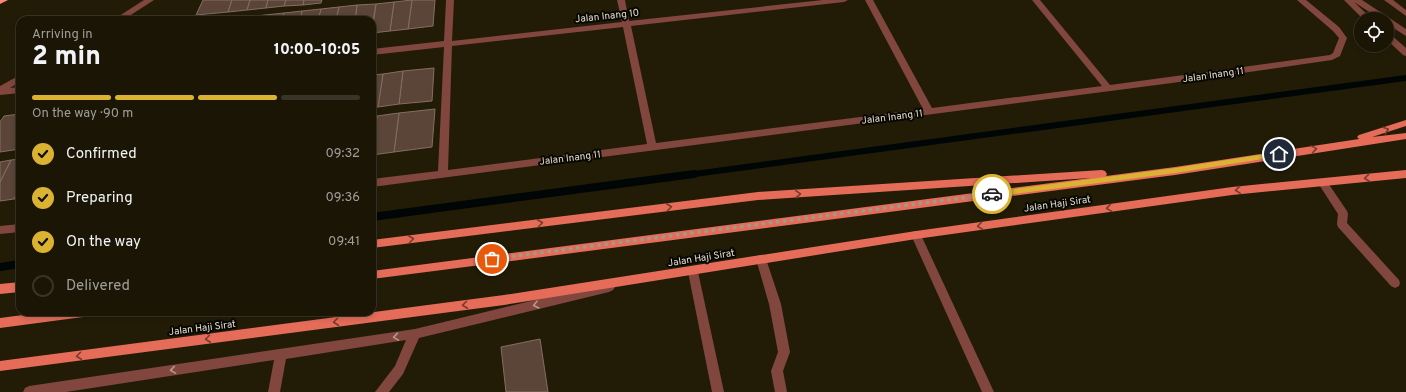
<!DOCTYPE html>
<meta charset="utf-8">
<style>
:root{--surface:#1a1505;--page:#272213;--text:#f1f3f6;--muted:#9f9f9a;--line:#383427;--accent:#dcb233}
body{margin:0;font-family:Overpass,sans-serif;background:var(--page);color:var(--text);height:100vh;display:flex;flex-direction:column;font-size:15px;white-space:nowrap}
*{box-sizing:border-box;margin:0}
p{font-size:13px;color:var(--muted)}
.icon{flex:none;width:22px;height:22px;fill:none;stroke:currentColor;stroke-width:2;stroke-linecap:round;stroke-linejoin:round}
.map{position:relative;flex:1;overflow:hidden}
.side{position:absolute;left:16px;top:16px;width:360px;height:300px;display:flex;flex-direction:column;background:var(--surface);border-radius:12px;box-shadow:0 2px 6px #0003,0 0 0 1px var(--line)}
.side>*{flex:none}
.tools{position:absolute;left:1354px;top:12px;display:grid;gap:8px}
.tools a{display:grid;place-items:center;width:40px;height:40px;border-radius:50%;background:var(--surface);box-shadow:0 2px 6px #0003,0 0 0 1px var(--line);font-size:20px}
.pin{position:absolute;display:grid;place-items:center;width:34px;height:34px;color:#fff;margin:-17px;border:2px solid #fff;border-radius:50%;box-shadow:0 1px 4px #0007}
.courier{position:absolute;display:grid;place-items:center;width:40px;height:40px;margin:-20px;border:3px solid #dcb233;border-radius:50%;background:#fff;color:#222;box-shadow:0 1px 5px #0007}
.overview em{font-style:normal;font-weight:800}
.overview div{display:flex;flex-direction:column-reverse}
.overview{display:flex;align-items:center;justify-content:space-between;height:68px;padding:0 16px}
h1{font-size:26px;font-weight:800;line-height:30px}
.bar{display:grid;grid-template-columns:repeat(4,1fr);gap:6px 4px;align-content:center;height:48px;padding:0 16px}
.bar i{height:5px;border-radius:3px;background:var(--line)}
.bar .selected{background:var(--accent)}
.bar p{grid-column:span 4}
ol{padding:0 16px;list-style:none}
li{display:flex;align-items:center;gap:12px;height:44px}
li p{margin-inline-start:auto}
li .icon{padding:4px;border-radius:50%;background:var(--accent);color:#111;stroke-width:4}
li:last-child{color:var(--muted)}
li i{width:22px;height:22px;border:2px solid var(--line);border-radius:50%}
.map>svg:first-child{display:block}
</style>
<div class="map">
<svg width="1406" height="392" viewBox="0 0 1406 392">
<rect width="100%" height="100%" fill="#221c07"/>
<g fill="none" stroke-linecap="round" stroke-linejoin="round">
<path stroke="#000606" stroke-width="6" d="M687 175 1406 78"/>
<g stroke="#000606" stroke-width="8">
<path d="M372 217 694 174"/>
<path d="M0 267 20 264"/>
</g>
</g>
<g fill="#5b4539" stroke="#856d60">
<path d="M203 0H232L228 12 196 15Z"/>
<path d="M232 0H250L247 10 228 12Z"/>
<path d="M250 0H268L266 8 247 10Z"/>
<path d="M268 0H286L284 6 266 8Z"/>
<path d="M286 0H304L303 5 284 6Z"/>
<path d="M304 0H322L321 3 303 5Z"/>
<path d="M412 0H435L433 26 408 29Z"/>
<path d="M412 0 408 29 390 31 394 2Z"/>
<path d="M394 2 390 31 372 33 376 4Z"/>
<path d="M376 4 372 26V20H355L357 5Z"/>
<path d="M357 5 355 20H336L339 7Z"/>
<path d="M339 7 336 20H318L321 9Z"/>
<path d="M321 9 318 20H300L302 11Z"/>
<path d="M302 11 300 20H281L284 13Z"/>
<path d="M284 13 281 20H263L265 15Z"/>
<path d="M265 15 263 20H245L246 17Z"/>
<path d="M246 17 245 20H227V19Z"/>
<path d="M434 68 432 101 399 104 403 71Z"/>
<path d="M403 71 399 104 378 107 383 74Z"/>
<path d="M383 74 378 107 372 108V75Z"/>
<path d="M435 109 432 147 394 152 399 113Z"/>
<path d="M399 113 394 152 372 155 377 116Z"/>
<path d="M20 114V149L0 152V122L4 116Z"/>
<path d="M372 116H377L372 152Z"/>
<path d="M20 159V187L14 199 0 201V182L11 160Z"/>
<path d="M11 160 0 182V162Z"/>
<path d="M20 187V198L14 199Z"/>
<path d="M540 339 548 392H506L501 347Z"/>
</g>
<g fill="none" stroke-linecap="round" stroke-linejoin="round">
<g fill="#81463d" fill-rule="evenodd">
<path d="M144 0H154L123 20H113Z"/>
<path d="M446 0H454L452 41 622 22 617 0H625L629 21 823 0H848L844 2 631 26 656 143 923 109 865 0H873L932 108 1102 86 1032 0H1040L1110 85 1330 55 1333 53 1339 38 1333 31 1297 0H1306L1339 27 1347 38 1340 56 1332 60 1172 83 372 187V179L438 171 444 47 372 55V49L444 41ZM623 27 647 144 448 170 452 46Z"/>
<path d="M1344 0H1353L1354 2 1353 0H1362L1406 29V36L1387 24V19H1380L1354 2 1372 19H1363Z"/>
<path d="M1384 0H1393L1406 10V16Z"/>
<path d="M1387 33 1390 34 1406 48V56L1403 55 1387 40Z"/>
<path d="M20 75V82L10 88 20 87V93L0 95V86Z"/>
<path d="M1323 179 1326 180 1347 211 1348 214 1347 223 1399 280 1400 283 1399 286 1395 288 1391 286 1338 227 1337 224 1338 214 1318 183 1320 180Z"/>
<path d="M20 224V232L0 234V226Z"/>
<path d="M916 231 920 232 921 235 994 392H982L911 235 912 232Z"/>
<path d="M761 255 765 256 781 304 790 352 783 371 787 392H775L771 371 778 352 769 304 756 259 757 256Z"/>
<path d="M693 268 697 269 698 272 724 392H712L688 272 689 269Z"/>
<path d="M609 282 613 284 615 287 613 290 609 292 419 338 403 374 389 392H375L395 366 406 340 286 359 280 392H268L274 360 66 392H23L25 388 29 386 415 329Z"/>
</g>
<g fill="#e66c5a" fill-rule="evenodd">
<path d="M1406 120V126L1372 137 1406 133V139L1175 175 372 279V271L1090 178 758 200 372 248V240L758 192 1102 170 1105 171 1107 174 1106 176 1175 167 1359 139 1357 137 1359 135Z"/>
<path d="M1406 170V178L1232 195 916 239 504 305 0 371V361L504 295 916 231 1232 187Z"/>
<path d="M20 282V292L0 294V284Z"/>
<path d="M46 312H89L87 315 83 317 0 328V318Z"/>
</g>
<path fill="#fd8875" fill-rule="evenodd" d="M0 0H8L0 4Z"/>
</g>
<defs><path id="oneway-chevron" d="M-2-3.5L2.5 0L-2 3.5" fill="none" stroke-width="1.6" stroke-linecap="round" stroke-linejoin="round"/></defs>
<g stroke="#783a2e">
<use href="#oneway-chevron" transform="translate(1386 130) rotate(-18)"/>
<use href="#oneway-chevron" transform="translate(1314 149) rotate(-9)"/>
<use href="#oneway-chevron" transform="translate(1367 178) rotate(174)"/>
<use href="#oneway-chevron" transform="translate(1238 190) rotate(175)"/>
<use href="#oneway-chevron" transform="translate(798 194) rotate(-4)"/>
<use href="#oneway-chevron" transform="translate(669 207) rotate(-7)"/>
<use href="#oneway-chevron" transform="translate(1109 208) rotate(172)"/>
<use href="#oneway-chevron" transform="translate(540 223) rotate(-7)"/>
<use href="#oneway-chevron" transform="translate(980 226) rotate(172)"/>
<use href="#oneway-chevron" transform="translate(411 239) rotate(-7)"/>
<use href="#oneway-chevron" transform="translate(465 305) rotate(173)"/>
<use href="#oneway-chevron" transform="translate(336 322) rotate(173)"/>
<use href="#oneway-chevron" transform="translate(208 339) rotate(173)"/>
<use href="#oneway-chevron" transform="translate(79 356) rotate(173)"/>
</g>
<g stroke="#b79a8f">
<use href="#oneway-chevron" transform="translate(536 305) rotate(166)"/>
<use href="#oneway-chevron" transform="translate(396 337) rotate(171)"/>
<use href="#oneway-chevron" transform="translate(173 370) rotate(171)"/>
</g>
<path fill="#dcb233" d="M1279 152 1282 154V156L1175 173 992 197 989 194 992 192 1175 168Z"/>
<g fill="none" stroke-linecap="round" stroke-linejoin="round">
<path stroke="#9f9b8b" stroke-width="4" stroke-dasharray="0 7.2" d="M492 259 992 194"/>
</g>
<g text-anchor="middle" stroke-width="4" stroke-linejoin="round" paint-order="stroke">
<g font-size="10" fill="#e3dfd2" stroke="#090702">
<text transform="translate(607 15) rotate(-6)" y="4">Jalan Inang 10</text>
<text transform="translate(1213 74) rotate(-8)" y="4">Jalan Inang 11</text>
<text transform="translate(892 116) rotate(-7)" y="4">Jalan Inang 11</text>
<text transform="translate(570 157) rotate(-7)" y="4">Jalan Inang 11</text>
<text transform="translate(1057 203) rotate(-8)" y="4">Jalan Haji Sirat</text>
<text transform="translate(701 257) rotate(-9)" y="4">Jalan Haji Sirat</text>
<text transform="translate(202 327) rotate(-7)" y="4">Jalan Haji Sirat</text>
</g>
</g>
</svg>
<div class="tools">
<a><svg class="icon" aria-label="locate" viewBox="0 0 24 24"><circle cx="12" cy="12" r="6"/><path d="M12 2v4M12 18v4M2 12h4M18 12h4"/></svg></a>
</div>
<div class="pin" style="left:492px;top:259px;background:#ea580c"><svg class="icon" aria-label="bag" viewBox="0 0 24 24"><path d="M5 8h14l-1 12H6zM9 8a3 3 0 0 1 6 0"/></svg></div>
<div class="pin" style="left:1279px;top:154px;background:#1f2937"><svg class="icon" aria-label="home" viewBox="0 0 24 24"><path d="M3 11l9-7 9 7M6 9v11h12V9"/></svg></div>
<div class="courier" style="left:992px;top:194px"><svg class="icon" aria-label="car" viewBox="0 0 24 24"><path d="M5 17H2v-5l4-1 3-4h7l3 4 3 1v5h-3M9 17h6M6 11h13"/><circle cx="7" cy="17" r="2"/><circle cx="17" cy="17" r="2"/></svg></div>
<section class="side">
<div class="overview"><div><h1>2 min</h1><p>Arriving in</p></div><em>10:00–10:05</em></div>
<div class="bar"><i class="selected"></i><i class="selected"></i><i class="selected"></i><i></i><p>On the way · 90 m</p></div>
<ol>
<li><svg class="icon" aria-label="check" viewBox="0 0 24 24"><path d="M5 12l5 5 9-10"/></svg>Confirmed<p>09:32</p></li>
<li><svg class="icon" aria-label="check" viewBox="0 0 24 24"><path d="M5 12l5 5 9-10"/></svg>Preparing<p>09:36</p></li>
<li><svg class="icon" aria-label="check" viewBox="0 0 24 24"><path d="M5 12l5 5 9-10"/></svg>On the way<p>09:41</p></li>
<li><i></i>Delivered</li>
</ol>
</section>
</div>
